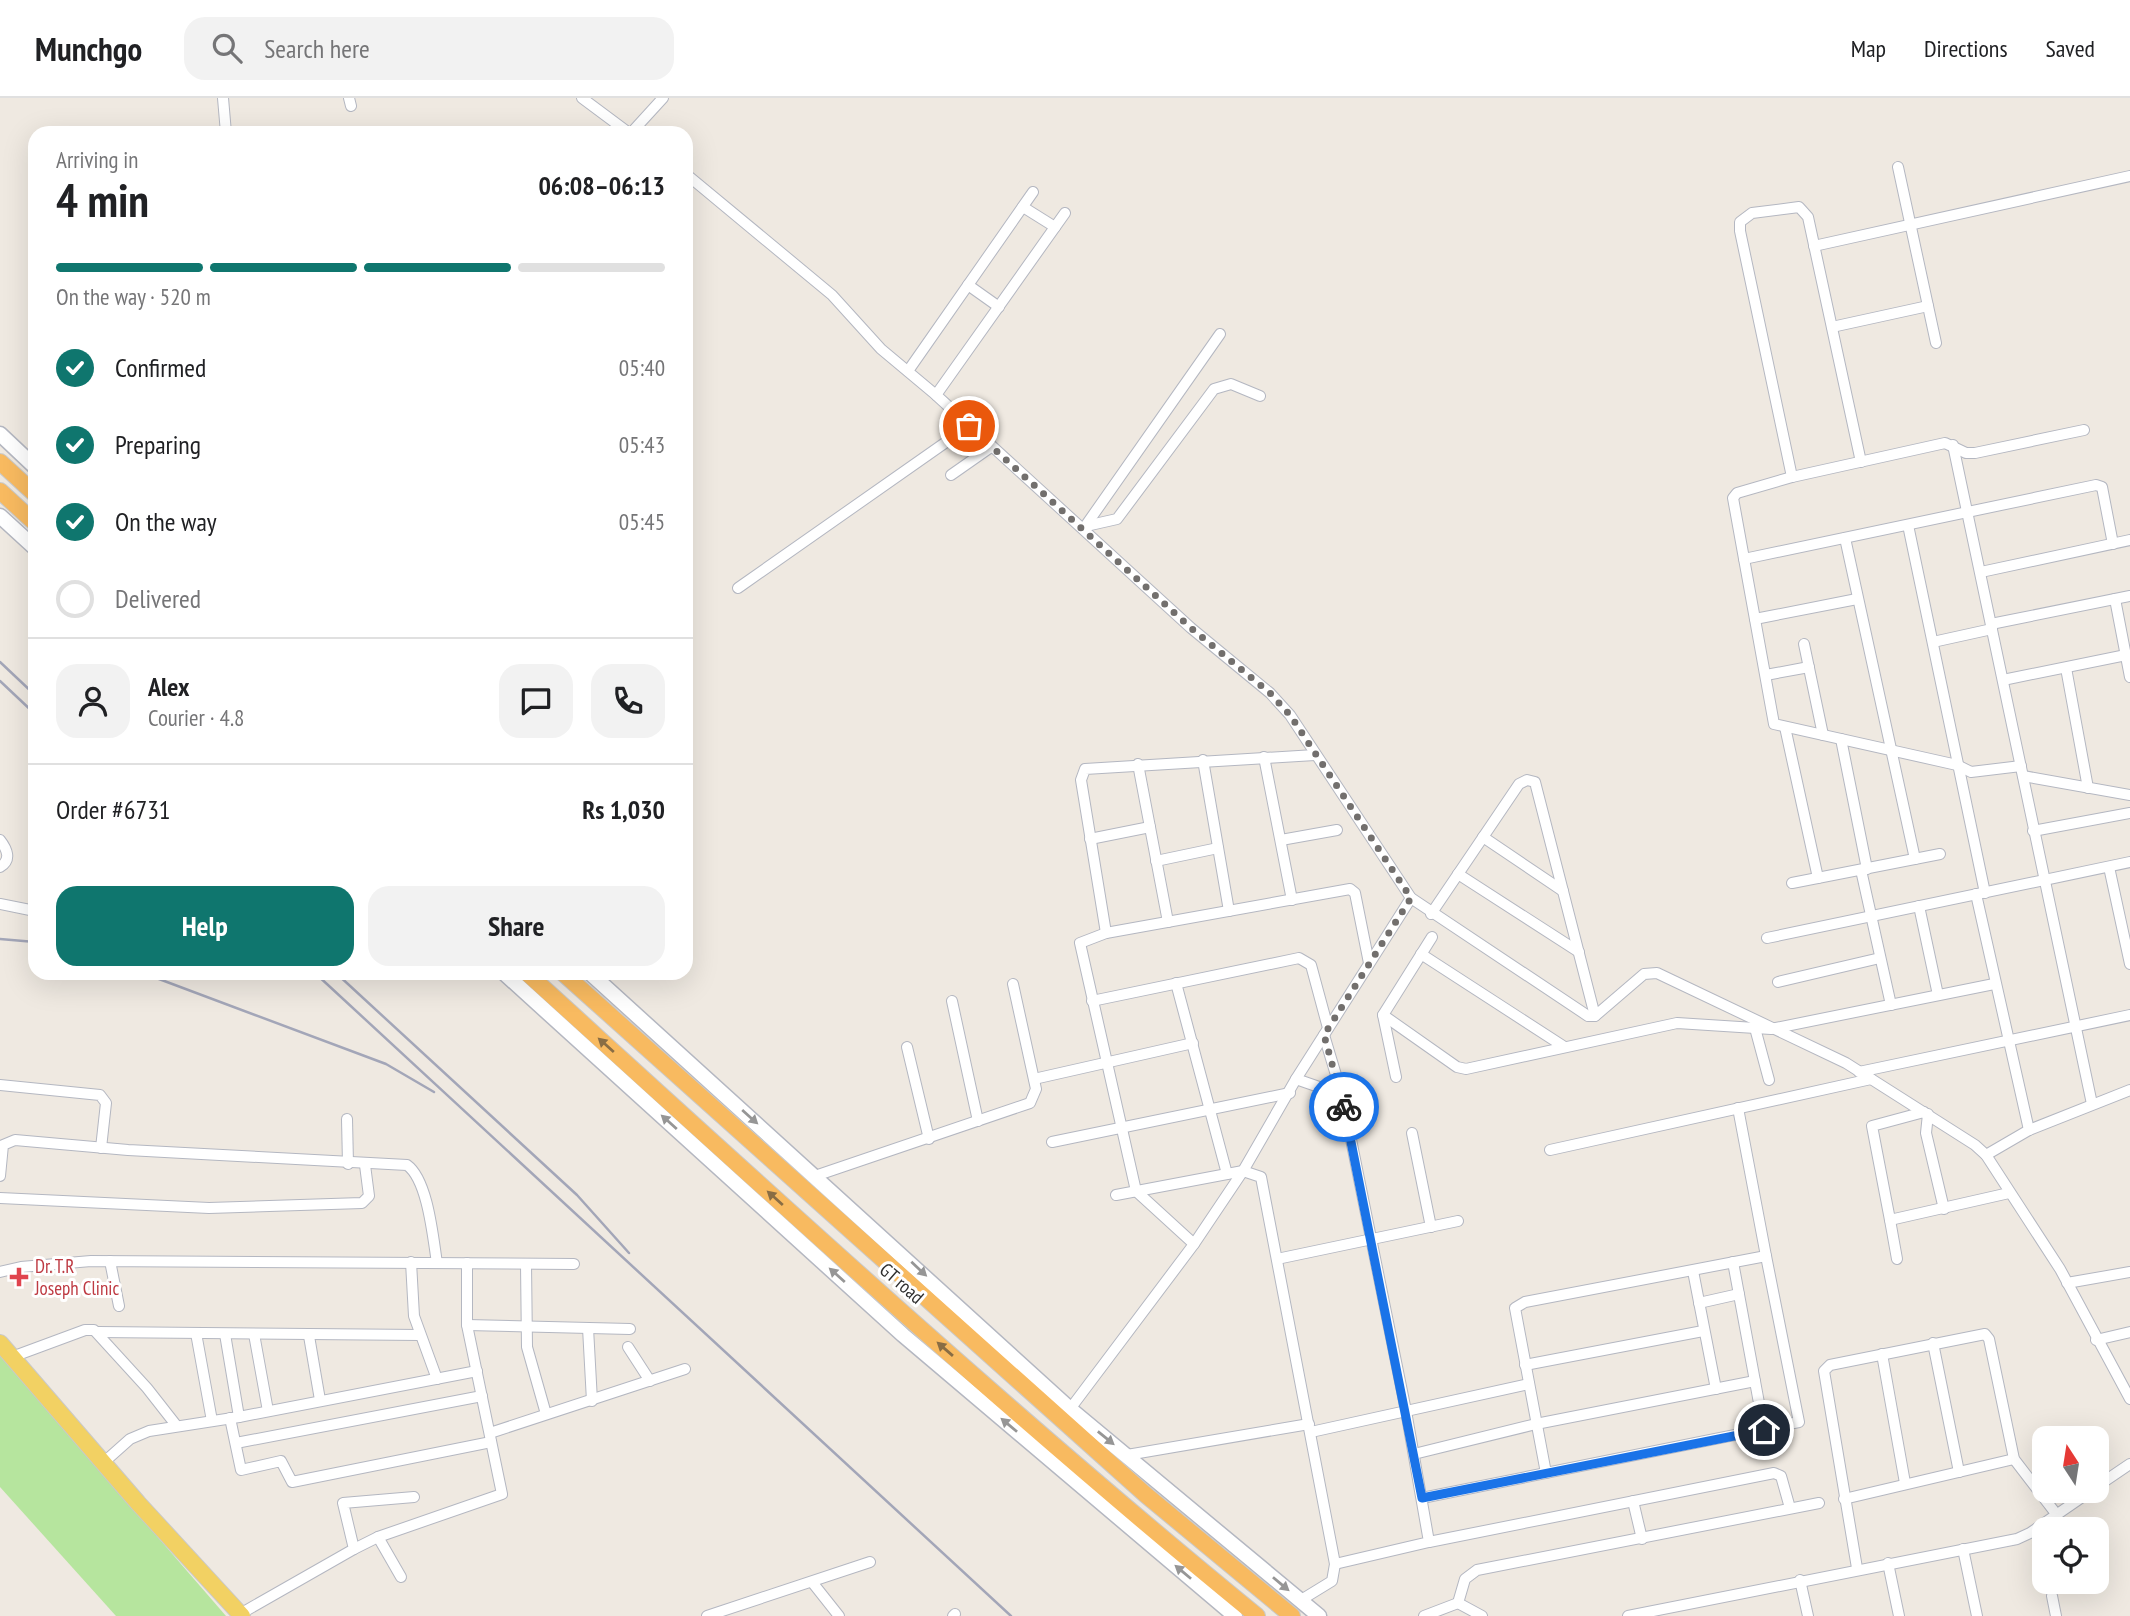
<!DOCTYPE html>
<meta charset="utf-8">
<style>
:root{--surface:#fff;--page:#f2f2f2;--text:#202124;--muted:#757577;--line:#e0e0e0;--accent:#0f766e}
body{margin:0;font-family:"PT Sans Narrow",sans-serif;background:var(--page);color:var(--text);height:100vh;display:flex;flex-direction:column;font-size:26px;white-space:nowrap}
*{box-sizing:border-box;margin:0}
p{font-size:23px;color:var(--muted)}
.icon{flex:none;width:38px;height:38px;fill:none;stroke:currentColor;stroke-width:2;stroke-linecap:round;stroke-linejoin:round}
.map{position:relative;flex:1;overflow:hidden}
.side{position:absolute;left:28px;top:28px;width:665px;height:854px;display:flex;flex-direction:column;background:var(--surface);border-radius:21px;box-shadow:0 7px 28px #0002}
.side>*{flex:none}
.needle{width:46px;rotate:348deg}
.fabs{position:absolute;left:2032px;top:1328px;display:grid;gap:14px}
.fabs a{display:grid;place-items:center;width:77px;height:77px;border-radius:14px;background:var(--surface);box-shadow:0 7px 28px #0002;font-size:35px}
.pin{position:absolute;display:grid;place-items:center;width:60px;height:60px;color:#fff;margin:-30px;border:4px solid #fff;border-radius:50%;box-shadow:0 2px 7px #0007}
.courier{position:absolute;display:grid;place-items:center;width:70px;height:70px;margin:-35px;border:5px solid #1a73e8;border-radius:50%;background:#fff;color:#222;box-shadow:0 2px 9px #0007}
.headline em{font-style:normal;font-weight:800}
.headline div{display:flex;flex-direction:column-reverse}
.headline{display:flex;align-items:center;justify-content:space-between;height:119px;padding:0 28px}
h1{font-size:46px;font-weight:800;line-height:52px}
.bar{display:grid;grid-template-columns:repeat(4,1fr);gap:10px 7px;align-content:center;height:84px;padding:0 28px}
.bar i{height:9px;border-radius:5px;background:var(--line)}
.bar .selected{background:var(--accent)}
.bar p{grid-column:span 4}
.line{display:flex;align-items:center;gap:18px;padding:0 28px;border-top:2px solid var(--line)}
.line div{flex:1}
.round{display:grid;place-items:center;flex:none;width:74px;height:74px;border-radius:21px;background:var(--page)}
ol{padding:0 28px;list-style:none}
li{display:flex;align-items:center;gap:21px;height:77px}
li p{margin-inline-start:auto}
li .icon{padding:7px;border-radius:50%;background:var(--accent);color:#fff;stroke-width:4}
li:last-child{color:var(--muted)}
li i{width:38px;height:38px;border:4px solid var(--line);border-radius:50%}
.cta{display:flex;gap:14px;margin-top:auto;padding:14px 28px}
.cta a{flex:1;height:80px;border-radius:21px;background:var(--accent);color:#fff;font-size:28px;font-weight:800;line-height:80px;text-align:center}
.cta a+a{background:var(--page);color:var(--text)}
header{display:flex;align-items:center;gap:42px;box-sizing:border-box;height:98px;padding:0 35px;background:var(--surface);border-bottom:2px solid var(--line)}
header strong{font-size:33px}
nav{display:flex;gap:38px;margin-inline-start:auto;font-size:24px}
.search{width:490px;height:63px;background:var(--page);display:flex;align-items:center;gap:18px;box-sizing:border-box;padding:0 24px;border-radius:21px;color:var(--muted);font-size:26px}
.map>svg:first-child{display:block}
</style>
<header>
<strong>Munchgo</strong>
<div class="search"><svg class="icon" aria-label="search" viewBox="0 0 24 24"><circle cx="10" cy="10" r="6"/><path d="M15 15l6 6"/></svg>Search here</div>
<nav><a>Map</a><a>Directions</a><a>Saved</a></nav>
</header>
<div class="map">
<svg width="2130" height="1518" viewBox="0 0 2130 1518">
<rect width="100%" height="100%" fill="#efe9e1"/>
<path fill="#b6e59e" d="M0 1257 226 1518H116L0 1389Z"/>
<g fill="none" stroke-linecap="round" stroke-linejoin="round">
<g stroke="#b4b7c1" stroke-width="12">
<g id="minor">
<path d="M223 0 226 35"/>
<path d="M349 0 351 8"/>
<path d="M582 0 629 35"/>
<path d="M631 35 663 0"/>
<path d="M1898 69 1936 245"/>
<path d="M686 76 832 197 881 251 936 297 1191 530 1270 595 1290 617 1411 800 1588 918H1595L1644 876 1657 875 1846 965 1975 1047 1986 1057 2060 1171 2130 1301"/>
<path d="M1023 109 1055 129"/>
<path d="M1814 148 2130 78"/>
<path d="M968 187 999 209"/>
<path d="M1832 229 1928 208"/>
<path d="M908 273 1033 94"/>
<path d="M936 297 1065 115"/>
<path d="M1953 347 2092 1006"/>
<path d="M951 377 991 349"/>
<path d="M1792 379 1740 133V124L1752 115 1799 109 1808 119 1861 364"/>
<path d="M1908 427 1985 795"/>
<path d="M1086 428 1117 421 1214 291 1231 286 1260 298"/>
<path d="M1084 430 1220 236"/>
<path d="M1845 440 1915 761"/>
<path d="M1744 461 2096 387 2102 389 2113 446"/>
<path d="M1981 474 2130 442"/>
<path d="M738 490 969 328"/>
<path d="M2115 501 2130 579"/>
<path d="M1755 521 1857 501"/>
<path d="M1991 526 2130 498"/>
<path d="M1933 544 1992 531"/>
<path d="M1804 546 1823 637"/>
<path d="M2066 570 2088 690"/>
<path d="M1766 577 1809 569"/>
<path d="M2003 582 2126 557"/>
<path d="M1785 629 1818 780"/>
<path d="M1841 641 1867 771"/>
<path d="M1264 659 1292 802"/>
<path d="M1203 662 1229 813"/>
<path d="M1138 666 1168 824"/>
<path d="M2021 668 1971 674 1957 667 1774 626 1733 400 1737 395 1792 379 1945 345 1966 355H1975L2084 332"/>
<path d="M2023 678 2130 697"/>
<path d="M2033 733 2130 715"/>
<path d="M1483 739 1563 793"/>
<path d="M1090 741 1150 729"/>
<path d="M0 742C7 751 12 762 0 769"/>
<path d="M1281 742 1337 732"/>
<path d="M1156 763 1218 750"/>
<path d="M2109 769 2130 866"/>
<path d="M1861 772 1891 907"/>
<path d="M1458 776 1579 854"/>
<path d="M1792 785 1940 756"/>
<path d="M1976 796 2029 1032"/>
<path d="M0 806 35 813"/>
<path d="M1919 808 1938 897"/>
<path d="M1431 816 1519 686 1527 682 1535 684 1595 918"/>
<path d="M1106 835 1081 682 1085 671 1315 657"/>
<path d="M1767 840 2130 764"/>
<path d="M1421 856 1563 948"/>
<path d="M1778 884 1880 860"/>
<path d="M1176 885 1227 1076"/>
<path d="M952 903 978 1023"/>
<path d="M1092 903 1299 860 1311 867 1328 930"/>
<path d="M1383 917 1457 969 1466 971 1677 925 1771 931 1994 886"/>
<path d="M1755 930 1769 982"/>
<path d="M1324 937 1342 997"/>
<path d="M907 949 929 1041"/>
<path d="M1859 974 2130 917"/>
<path d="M1396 979 1383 917 1432 839"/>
<path d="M1034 981 1193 945"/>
<path d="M1296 981 1342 997 1406 1313 1429 1444 1335 1466"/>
<path d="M0 987 100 997 106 1005 101 1050"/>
<path d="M1924 1014 1872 1028 1890 1122 2009 1095"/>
<path d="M1928 1016 1926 1035 1944 1111"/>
<path d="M347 1021 348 1066"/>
<path d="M1412 1035 1431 1129"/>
<path d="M1052 1044 1290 995"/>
<path d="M1550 1052 1871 981"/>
<path d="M1986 1057 2029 1032 2130 992"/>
<path d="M0 1078 3 1047 15 1042 128 1052 407 1067C428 1082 433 1140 437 1165"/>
<path d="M815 1078 1030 1005 1036 991 1013 886"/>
<path d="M1116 1097 1243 1073 1261 1079 1335 1466 1332 1483 1301 1502"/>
<path d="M0 1100 209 1110 362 1105 369 1098 365 1067"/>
<path d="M1890 1122 1897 1161"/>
<path d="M1194 1146 1136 1093 1080 845 1106 835 1350 791 1355 795 1369 865"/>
<path d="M1277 1161 1458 1123"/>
<path d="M110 1163 119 1208"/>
<path d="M411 1164 414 1218 437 1281"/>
<path d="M1733 1164 1764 1332"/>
<path d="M526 1166 527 1249 546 1316"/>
<path d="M1693 1173 1716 1291"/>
<path d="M0 1174 21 1169 91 1163 574 1166"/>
<path d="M2067 1185 2130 1174"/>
<path d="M1699 1205 1739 1196"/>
<path d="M467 1227 630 1231"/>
<path d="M588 1230 592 1303"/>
<path d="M98 1234 420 1237"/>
<path d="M196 1235 212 1323"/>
<path d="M225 1236 239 1319"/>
<path d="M254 1236 268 1313"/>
<path d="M309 1238 320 1302"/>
<path d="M2096 1242 2130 1234"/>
<path d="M1933 1245 1959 1374"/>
<path d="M628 1249 650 1283"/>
<path d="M1882 1256 1905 1385"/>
<path d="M12 1259 85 1232H94L147 1290 176 1327"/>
<path d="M1525 1267 1703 1233"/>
<path d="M1070 1311 1194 1146 1243 1073 1296 981 1411 800"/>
<path d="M230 1320 241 1372 281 1363 292 1384 491 1344"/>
<path d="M1311 1334 1529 1286"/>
<path d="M490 1335 685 1271"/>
<path d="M236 1345 482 1298"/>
<path d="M1414 1356 1536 1326 1755 1283"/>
<path d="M1127 1357 1309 1326"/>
<path d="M103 1365 130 1341 149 1333 239 1319 477 1273"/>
<path d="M1546 1375 1515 1210 1525 1204 1766 1158 1738 1010"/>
<path d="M2096 1389 2130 1366"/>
<path d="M1422 1400 1799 1324 1766 1158"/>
<path d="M1844 1401 2014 1361"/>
<path d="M1633 1403 1642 1441"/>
<path d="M378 1439 401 1479"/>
<path d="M1429 1444 1774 1375 1781 1378 1790 1410"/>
<path d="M354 1451 378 1439 502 1396 467 1227V1165"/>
<path d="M1963 1451 1977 1518"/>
<path d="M1888 1465 1899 1518"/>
<path d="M1857 1470 1824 1273 1830 1267 1985 1236 1989 1241 2014 1361 2057 1417"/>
<path d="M1800 1482 1808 1518"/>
<path d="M812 1484 839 1518"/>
<path d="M2052 1498 2056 1518"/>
<path d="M1458 1505 1465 1481 1477 1472 1819 1405"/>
<path d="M240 1516 354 1451 343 1405 414 1399"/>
<path d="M707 1518 870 1464"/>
<path d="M953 1518 955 1516"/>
<path d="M1424 1518 1458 1505 1482 1518"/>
<path d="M1628 1518 2017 1441 2030 1435 2091 1393"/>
</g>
</g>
<g stroke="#b4b7c1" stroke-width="17">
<g id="secondary">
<path d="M0 336 35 369"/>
<path d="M0 418 35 450"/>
<path d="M504 875 903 1237 1235 1518"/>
<path d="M590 875 1070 1311 1319 1518"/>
</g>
</g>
<g stroke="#c9c9c9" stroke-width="18">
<path id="primary" d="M0 1245 138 1405 242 1518"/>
</g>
<g stroke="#c9c9c9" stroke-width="18">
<g id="trunk">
<path d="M0 364 35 396"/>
<path d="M0 393 35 425"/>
<path d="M527 875C767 1093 1006 1313 1257 1518"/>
<path d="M563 875 1146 1397 1292 1518"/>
</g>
</g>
<use href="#minor" stroke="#fff" stroke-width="10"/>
<use href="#secondary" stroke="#fff" stroke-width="14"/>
<use href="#primary" stroke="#f2d163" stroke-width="16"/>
<use href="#trunk" stroke="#f8ba60" stroke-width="16"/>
<g stroke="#a3a6b8" stroke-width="2.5">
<path d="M0 564 35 597"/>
<path d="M0 583 35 616"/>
<path d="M0 841 35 844"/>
<path d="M143 875 386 966 434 994"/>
<path d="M315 875 1011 1518"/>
<path d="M336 875 577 1097 629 1155"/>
</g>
</g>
<defs><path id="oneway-solid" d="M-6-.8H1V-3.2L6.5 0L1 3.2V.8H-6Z" transform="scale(1.75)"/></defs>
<g fill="#896d44">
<use href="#oneway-solid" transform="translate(606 947) rotate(-138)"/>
<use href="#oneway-solid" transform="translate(775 1100) rotate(-138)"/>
<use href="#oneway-solid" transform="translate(945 1251) rotate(-139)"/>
</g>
<g fill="#969696">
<use href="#oneway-solid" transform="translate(750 1019) rotate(42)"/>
<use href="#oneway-solid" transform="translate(669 1024) rotate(-138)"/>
<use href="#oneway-solid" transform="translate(919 1171) rotate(43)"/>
<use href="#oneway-solid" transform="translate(837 1177) rotate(-138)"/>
<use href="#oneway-solid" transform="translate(1009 1327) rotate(-140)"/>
<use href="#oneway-solid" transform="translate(1106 1340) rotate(39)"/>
<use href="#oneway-solid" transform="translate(1183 1474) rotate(-140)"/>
<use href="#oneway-solid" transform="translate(1281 1486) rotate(40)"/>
</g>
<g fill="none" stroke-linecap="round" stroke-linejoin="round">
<path stroke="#726f6d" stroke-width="7" stroke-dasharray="0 12.6" d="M969 328 1191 530 1270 595 1290 617 1411 800 1324 937 1344 1009"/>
<path stroke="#1a73e8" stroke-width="9" d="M1344 1009 1422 1400 1764 1332"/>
</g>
<path fill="#e0444e" stroke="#fff" stroke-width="2.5" d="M15.5 1168.5h7v7h7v7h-7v7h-7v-7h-7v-7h7z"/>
<g text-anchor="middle" stroke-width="6" stroke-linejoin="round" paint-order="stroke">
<g font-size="19" fill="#be3a42" stroke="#fff" text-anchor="start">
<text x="35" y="1175">Dr. T.R<tspan x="35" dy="22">Joseph Clinic</tspan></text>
</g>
<g font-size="19" fill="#2e2e2e" stroke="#fff">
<text transform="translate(902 1185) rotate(41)" y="7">GT road</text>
</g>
</g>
</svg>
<div class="fabs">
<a><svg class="needle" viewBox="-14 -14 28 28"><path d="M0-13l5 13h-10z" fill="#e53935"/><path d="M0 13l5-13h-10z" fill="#757577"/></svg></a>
<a><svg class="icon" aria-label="locate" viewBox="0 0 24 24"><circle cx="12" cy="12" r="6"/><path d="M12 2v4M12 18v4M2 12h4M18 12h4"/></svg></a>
</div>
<div class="pin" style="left:969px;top:328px;background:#ea580c"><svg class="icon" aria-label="bag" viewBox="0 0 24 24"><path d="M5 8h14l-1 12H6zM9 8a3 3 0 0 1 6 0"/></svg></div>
<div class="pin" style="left:1764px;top:1332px;background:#1f2937"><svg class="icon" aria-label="home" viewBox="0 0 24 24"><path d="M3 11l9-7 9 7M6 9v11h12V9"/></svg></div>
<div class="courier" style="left:1344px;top:1009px"><svg class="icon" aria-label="bike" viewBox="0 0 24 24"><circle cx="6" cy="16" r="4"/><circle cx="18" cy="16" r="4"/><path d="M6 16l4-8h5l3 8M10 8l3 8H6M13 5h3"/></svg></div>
<section class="side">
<div class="headline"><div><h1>4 min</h1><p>Arriving in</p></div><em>06:08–06:13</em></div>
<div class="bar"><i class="selected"></i><i class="selected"></i><i class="selected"></i><i></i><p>On the way · 520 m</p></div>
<ol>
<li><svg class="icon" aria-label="check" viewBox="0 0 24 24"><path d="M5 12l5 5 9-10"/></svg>Confirmed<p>05:40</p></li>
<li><svg class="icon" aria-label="check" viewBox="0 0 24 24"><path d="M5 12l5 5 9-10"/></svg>Preparing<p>05:43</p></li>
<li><svg class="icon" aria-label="check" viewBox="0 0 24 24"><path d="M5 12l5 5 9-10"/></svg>On the way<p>05:45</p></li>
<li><i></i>Delivered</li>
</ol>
<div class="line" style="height:126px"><a class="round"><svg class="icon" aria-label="person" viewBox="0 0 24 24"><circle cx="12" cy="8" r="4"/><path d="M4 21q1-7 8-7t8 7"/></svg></a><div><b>Alex</b><p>Courier · 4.8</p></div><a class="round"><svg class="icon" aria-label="chat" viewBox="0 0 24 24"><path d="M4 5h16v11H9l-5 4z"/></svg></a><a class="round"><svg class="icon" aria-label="phone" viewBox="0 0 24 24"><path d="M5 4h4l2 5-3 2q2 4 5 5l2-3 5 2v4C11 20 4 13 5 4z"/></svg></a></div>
<div class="line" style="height:91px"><div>Order #6731</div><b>Rs 1,030</b></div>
<div class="cta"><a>Help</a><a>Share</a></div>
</section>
</div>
